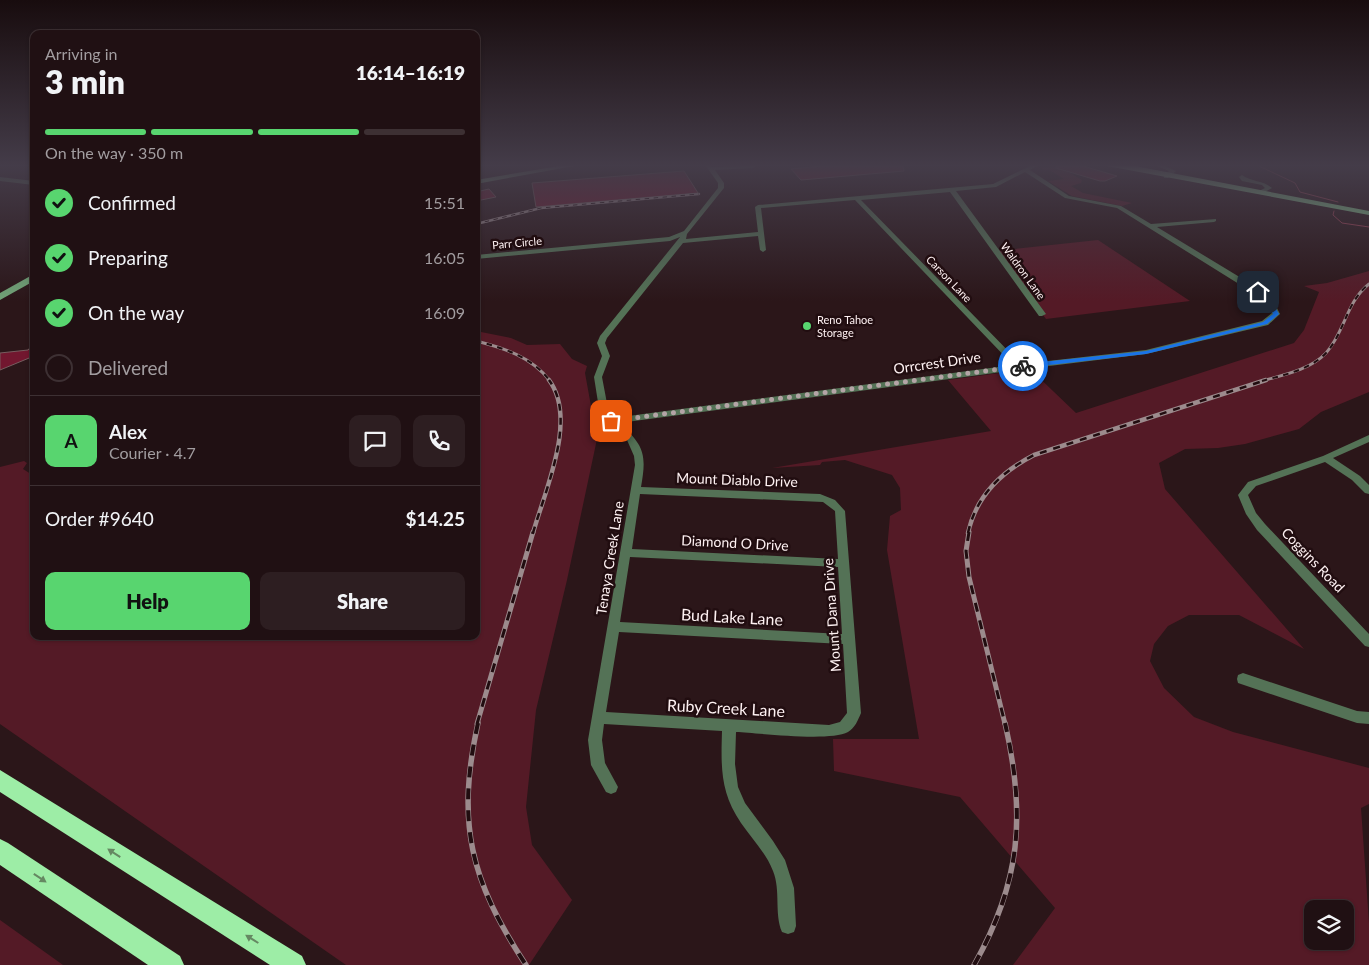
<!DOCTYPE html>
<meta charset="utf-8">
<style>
:root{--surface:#201013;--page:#2d1e21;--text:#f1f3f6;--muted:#a29da0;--line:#3d3033;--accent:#58d56f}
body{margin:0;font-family:Lato,sans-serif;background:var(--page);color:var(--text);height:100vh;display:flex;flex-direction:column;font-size:19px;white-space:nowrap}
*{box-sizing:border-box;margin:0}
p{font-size:16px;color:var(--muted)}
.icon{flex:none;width:28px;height:28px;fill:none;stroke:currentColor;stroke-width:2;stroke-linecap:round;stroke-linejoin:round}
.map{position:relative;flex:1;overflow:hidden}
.panel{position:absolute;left:30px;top:30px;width:450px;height:610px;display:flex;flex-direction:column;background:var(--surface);border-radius:10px;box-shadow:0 1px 4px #0004,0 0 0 1px var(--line)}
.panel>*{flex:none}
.tools{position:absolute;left:1304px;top:900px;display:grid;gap:10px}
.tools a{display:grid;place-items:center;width:50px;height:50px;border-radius:10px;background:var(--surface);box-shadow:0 1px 4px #0004,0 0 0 1px var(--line);font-size:25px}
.pin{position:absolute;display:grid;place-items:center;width:42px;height:42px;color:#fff;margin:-21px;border-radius:10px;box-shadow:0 2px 8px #0006}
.courier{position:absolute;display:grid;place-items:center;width:50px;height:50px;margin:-25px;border:4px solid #1a73e8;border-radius:50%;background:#fff;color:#222;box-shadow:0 1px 6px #0007}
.headline em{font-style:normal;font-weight:800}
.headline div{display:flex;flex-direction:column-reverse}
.headline{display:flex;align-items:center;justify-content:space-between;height:85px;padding:0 15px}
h1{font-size:32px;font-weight:800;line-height:38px}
.bar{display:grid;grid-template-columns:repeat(4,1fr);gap:8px 5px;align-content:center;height:60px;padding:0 15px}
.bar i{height:6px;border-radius:4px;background:var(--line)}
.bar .active{background:var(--accent)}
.bar p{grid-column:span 4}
.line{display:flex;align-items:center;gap:12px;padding:0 15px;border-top:1px solid var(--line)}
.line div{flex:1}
.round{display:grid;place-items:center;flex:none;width:52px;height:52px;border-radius:10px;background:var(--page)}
ol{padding:0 15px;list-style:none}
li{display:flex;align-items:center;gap:15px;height:55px}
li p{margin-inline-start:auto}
li .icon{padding:5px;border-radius:50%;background:var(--accent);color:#111;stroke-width:4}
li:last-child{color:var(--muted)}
li i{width:28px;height:28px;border:2px solid var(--line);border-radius:50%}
.button{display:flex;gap:10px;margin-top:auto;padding:10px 15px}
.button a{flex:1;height:58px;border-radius:10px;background:var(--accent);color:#111;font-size:20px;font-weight:800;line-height:58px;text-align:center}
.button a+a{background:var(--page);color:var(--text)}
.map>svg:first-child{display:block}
</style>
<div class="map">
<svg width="1369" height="965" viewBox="0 0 1369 965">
<rect width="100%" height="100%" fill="#2b1619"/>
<g fill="#541a26" fill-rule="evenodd">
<path d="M1052 166 1065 170 1082 180 1081 183 1071 186 1083 193 1132 203 1122 206 1072 196 1048 181 1064 179 1049 170H1044L1040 168Z"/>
<path d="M1098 240 1190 301 1046 319 996 251Z"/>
<path d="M1369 271V392L1321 412 1299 429 1245 444 1218 448 1185 449 1159 463 1165 489 1304 649 1239 615H1189L1168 626 1154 644 1150 661 1164 688 1194 717 1233 732 1369 768V804L1361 808 1369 923V965H1013L1055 908 960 797 834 771 833 739H919L887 550 890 516 901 510 900 488 892 475 845 460 822 462 820 465 772 468 991 431 948 380 1030 369 1076 413 1294 343 1304 330 1319 292 1304 286 1327 283ZM1312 909H1345V941H1312Z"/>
<path d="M476 331 511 338 527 345 560 344 572 359 587 366 585 373 597 439 567 580 536 710 526 807 532 845 572 900 529 965H346L0 724V467L24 461 27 463 23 469 34 476V636H476Z"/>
<path d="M0 920 63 965H0Z"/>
</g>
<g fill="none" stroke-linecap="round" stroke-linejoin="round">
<g stroke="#a04355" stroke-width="1">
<path d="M1259 166 1295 183 1300 192 1338 202"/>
<path d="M1334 211 1333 215 1342 223 1369 227"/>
</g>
</g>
<g fill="#72172f" stroke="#775d5f">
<path d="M823 166H903L904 171 801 180 791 169Z"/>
<path d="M1057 166H1083L1117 176 1105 181H1100L1056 168Z"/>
<path d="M684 171 698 193 536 207 532 183Z"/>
<path d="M489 189 496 197 476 201V192Z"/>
<path d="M34 343V356L0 370V353L28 350Z"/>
</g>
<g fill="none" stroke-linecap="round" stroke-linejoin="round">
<g fill="#547256" fill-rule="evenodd">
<path d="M706 166 713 167 756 166 753 168 715 170 724 183V188L687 234 686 239 758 232 755 207 758 205 993 184 1030 166H1037L1030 170 1069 196 1121 206 1151 224 1216 219V221L1214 222 1157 227 1261 290 1274 302 1280 314 1268 325 1146 354 1025 369 1030 374 1026 377 1017 370 619 423C644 445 647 454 641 487L820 494 835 500 845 511 861 713C858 720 855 728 848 732 829 742 760 733 736 732L735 764 738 787 745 803 773 841 785 860 794 888 796 926 794 932 788 934 782 932C774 913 781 891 773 871 766 853 752 839 741 823 720 792 721 767 722 731L604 724 602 740 605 763 618 787 616 792 611 794 606 792 591 765 588 740 635 465 634 456 627 440 600 415 594 377 602 356 597 343 600 336 680 237 670 241 476 259V255L669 237 684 231 718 188V183ZM1025 172 1065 198 1117 208 1255 294 1268 305 1272 313 1262 321 1146 350 1021 364 861 200 950 192 1039 316H1042L1046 314 956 191 996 187ZM855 200 1013 365 613 418 609 414 602 377 610 356 605 343 607 338 683 243 758 236 760 250 763 252 766 250 761 208ZM640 494 823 502 835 511 838 559 632 549ZM630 557 838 567 842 634 620 622ZM619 632 843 644 847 713 840 722 829 725 606 712Z"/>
<path d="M1157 166H1165L1176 171 1168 178H1164V176L1169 171Z"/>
<path d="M1242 175C1251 182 1263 180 1272 188L1263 193H1259V191L1265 188 1262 185 1242 181 1239 177Z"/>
<path d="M0 177 34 181V185L0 181Z"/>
<path d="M1369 435V442L1333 458 1360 476 1369 485V494L1365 493 1352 480 1325 462 1256 486 1248 495 1256 513 1265 524 1369 634V647L1365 646 1257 530 1246 514 1238 495 1248 482 1323 456Z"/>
<path d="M1243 673 1357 711 1369 712V724L1357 723 1238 683 1237 679 1238 675Z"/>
</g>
<g fill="#71a377" fill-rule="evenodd">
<path d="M559 166H574L476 184V180Z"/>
<path d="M34 274V281L0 300V293Z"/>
</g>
<path fill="#88ca90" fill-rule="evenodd" d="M1107 166H1135L1369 211V215Z"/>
<g fill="#9deda6" fill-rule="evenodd">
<path d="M0 770 302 956 306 965H270L0 792Z"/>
<path d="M0 839 8 843 180 956 184 965H148L0 865Z"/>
</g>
<g stroke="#9c8b8d" stroke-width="2.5">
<path id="rail-far4" d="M476 224 541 208 699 194"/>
</g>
<g stroke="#9c8b8d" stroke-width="3">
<g id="rail-far3">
<path d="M476 341C504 348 532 357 550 381"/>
<path d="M1262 381C1283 375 1310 370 1326 353 1345 332 1346 302 1369 284"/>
</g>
</g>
<g stroke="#9c8b8d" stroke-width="4.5">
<g id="rail-far2">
<path d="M533 533C545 490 578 419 549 380"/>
<path d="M968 533C976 496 1001 472 1034 455L1266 380"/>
</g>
</g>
<g stroke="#9c8b8d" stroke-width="5">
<g id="rail-far1">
<path d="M969 532 966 551 969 577 1005 724"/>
<path d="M477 724 533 532"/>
</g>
</g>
<g stroke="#9c8b8d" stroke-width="5.5">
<g id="rail">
<path d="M478 723C456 823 470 880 526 965"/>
<path d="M974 965C1021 882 1026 815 1005 723"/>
</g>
</g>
<use href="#rail-far4" stroke="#210d10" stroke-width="1" stroke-dasharray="4.5" stroke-linecap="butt"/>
<use href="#rail-far3" stroke="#210d10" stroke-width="2" stroke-dasharray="5.5" stroke-linecap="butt"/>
<use href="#rail-far2" stroke="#210d10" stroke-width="2.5" stroke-dasharray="7" stroke-linecap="butt"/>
<use href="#rail-far1" stroke="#210d10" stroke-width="3" stroke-dasharray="9" stroke-linecap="butt"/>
<use href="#rail" stroke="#210d10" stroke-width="4" stroke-dasharray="11" stroke-linecap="butt"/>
</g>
<defs><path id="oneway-solid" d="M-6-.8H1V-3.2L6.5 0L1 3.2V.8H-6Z" transform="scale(1.25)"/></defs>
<g fill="#658862">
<use href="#oneway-solid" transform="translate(114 853) rotate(-147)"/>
<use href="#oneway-solid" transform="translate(40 878) rotate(34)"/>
<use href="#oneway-solid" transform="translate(252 939) rotate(-148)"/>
</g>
<linearGradient id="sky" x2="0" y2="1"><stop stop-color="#180c0e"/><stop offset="0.55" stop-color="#443c49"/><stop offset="1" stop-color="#443c49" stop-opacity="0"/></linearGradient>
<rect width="1369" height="301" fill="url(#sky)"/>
<path fill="#1a73e8" d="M1258 290 1273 303 1279 314 1267 324 1146 354 1023 368 1019 366 1023 364 1146 351 1263 322 1273 314 1269 305 1255 292Z"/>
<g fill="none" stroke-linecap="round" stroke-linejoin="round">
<path stroke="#b4a4a6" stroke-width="5" stroke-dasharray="0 9" d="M611 421 1023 366"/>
</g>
<circle fill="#58d56f" stroke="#210d10" stroke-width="2" cx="807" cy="326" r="5"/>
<g text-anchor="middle" stroke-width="5" stroke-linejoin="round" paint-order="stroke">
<g font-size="11" fill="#fef1f2" stroke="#210d10">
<text transform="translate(517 243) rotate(-5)" y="4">Parr Circle</text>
<text transform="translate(1023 271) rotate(54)" y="4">Waldron Lane</text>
<text transform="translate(949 279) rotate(46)" y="4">Carson Lane</text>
</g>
<g font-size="11" fill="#fef1f2" stroke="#210d10" text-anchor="start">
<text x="817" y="324">Reno Tahoe<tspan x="817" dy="13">Storage</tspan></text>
</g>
<g font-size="14" fill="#fef1f2" stroke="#210d10">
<text transform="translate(937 363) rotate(-8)" y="5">Orrcrest Drive</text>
<text transform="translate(737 480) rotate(2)" y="5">Mount Diablo Drive</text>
<text transform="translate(735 543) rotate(3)" y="5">Diamond O Drive</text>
<text transform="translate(610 558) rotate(-81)" y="5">Tenaya Creek Lane</text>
<text transform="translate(1313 560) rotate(46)" y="5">Coggins Road</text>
<text transform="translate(832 615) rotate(-94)" y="5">Mount Dana Drive</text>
</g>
<g font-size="16" fill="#fef1f2" stroke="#210d10">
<text transform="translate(732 617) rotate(3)" y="6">Bud Lake Lane</text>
<text transform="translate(726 708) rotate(3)" y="6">Ruby Creek Lane</text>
</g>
</g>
</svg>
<div class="tools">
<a><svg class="icon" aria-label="layers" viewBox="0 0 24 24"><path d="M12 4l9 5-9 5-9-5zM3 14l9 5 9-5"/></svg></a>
</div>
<div class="pin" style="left:611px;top:421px;background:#ea580c"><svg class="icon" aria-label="bag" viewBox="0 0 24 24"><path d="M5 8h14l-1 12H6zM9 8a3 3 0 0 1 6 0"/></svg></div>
<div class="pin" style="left:1258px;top:292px;background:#1f2937"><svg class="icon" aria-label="home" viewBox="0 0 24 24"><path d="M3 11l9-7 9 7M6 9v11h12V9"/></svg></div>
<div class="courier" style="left:1023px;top:366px"><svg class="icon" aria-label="bike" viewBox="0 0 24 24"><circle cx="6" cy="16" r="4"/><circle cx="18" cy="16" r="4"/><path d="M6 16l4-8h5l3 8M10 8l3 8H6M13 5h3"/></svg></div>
<section class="panel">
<div class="headline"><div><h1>3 min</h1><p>Arriving in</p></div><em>16:14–16:19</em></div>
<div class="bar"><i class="active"></i><i class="active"></i><i class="active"></i><i></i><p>On the way · 350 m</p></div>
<ol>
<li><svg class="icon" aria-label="check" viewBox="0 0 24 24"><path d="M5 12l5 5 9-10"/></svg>Confirmed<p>15:51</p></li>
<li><svg class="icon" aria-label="check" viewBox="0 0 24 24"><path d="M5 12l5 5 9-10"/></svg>Preparing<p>16:05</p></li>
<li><svg class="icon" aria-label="check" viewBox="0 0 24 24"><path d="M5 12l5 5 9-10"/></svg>On the way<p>16:09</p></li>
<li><i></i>Delivered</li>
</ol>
<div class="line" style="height:90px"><b class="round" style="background:var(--accent);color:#111">A</b><div><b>Alex</b><p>Courier · 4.7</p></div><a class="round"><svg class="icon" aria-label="chat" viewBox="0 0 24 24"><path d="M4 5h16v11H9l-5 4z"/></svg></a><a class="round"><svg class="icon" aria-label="phone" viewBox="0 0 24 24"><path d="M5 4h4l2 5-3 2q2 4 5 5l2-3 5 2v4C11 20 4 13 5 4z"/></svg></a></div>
<div class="line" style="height:65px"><div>Order #9640</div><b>$14.25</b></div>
<div class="button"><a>Help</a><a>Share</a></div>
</section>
</div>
